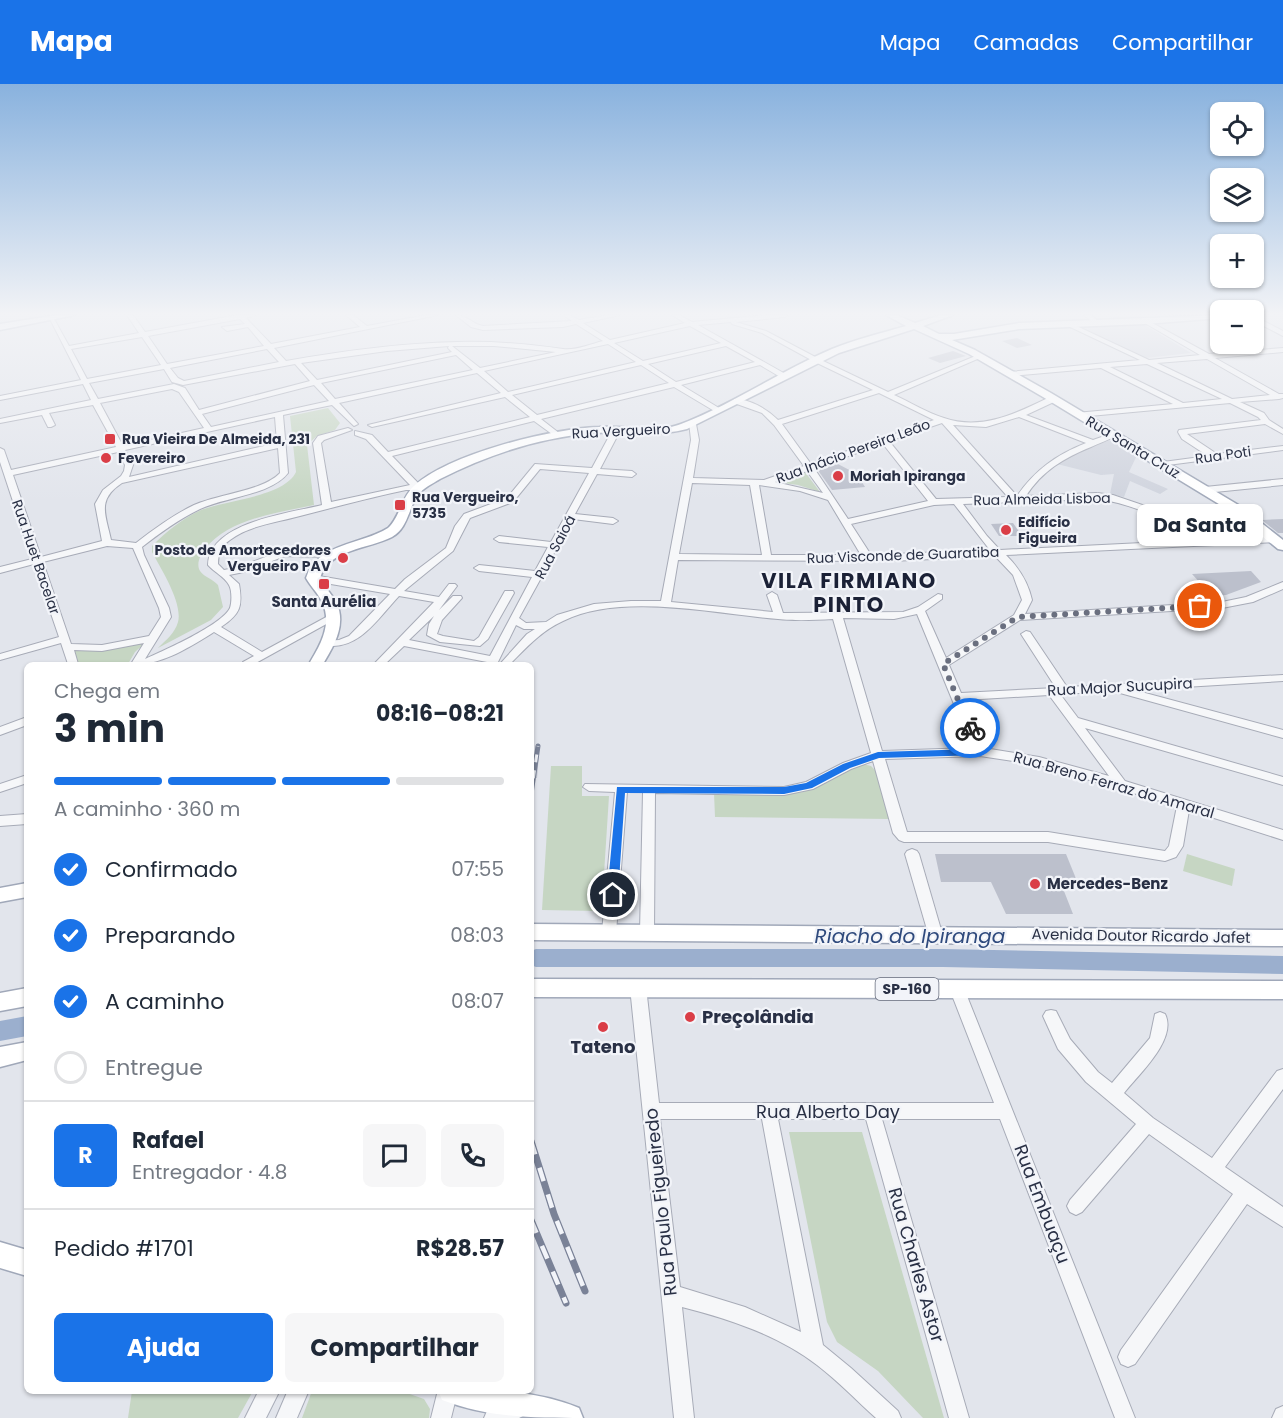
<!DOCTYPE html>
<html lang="pt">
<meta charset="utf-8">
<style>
:root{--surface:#fff;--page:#f6f6f7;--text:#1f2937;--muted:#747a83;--line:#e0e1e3;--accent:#1a73e8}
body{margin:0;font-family:Poppins,sans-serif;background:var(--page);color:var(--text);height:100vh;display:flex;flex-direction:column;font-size:22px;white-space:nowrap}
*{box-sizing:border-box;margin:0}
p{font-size:20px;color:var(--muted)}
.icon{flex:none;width:33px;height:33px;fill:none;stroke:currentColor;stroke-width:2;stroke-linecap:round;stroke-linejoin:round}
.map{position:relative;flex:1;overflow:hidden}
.drawer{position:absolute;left:24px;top:578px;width:510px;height:732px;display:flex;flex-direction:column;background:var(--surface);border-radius:9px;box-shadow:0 2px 4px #0004}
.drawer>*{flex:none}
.tools{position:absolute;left:1210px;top:18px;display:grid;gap:12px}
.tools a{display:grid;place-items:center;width:54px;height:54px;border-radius:9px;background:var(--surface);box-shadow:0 2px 4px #0004;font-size:30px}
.pin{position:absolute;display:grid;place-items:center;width:51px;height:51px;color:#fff;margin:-26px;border:3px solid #fff;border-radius:50%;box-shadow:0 2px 6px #0007}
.courier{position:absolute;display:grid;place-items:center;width:60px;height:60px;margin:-30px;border:4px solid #1a73e8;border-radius:50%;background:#fff;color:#222;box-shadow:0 2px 8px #0007}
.bubble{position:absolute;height:42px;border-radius:9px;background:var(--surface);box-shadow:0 2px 4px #0004;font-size:20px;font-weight:700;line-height:42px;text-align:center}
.summary em{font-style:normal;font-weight:700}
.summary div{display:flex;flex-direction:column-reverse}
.summary{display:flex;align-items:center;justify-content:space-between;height:102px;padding:0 30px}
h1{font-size:39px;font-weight:700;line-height:45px}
.bar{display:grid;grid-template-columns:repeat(4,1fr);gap:9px 6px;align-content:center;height:72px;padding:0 30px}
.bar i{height:8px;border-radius:4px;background:var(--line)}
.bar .selected{background:var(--accent)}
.bar p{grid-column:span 4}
.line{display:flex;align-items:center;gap:15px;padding:0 30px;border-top:2px solid var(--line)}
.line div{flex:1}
.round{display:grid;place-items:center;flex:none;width:63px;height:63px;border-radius:9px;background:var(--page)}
ol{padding:0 30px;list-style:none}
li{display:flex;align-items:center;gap:18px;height:66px}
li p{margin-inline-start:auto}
li .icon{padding:6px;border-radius:50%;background:var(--accent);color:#fff;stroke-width:4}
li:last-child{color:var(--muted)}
li i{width:33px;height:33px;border:3px solid var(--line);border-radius:50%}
.primary-button{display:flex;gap:12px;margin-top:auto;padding:12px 30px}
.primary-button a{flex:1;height:69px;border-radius:9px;background:var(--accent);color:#fff;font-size:24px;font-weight:700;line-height:69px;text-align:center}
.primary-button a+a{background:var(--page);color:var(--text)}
header{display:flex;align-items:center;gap:36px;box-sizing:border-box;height:84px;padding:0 30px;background:var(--accent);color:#fff}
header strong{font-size:28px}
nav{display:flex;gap:33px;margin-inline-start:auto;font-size:21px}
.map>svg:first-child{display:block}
</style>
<header>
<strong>Mapa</strong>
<nav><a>Mapa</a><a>Camadas</a><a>Compartilhar</a></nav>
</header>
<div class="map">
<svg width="1283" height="1334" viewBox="0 0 1283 1334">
<rect width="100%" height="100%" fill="#e2e5ec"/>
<g fill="#d0d4de">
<path d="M1143 240 1191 269 1145 274 1080 243Z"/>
<path d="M1113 355 1138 369 1129 388 1168 405 1160 410 1130 397 1124 413 1110 410 1114 390 1101 391 1057 380 1072 370Z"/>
</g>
<g fill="#c6d6c3">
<path d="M328 324 340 339 335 346 317 352 307 361 314 421C277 429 230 434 205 465 200 471 196 480 200 487 204 493 213 495 218 501L223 523 211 536 158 564C166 556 175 549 178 538 183 519 161 485 152 468V462C166 448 183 434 201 426 226 416 284 413 296 388L290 332Z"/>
<path d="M805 388 820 408 798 401 775 398Z"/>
<path d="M147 557 135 568 128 580H79L73 567H104Z"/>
<path d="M863 680 871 682 876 687 890 735 715 733 714 709 786 710 803 708Z"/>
<path d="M551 682H582V712H609L602 821 596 827 542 826Z"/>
<path d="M1187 770 1235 785 1232 802 1183 787Z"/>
<path d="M789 1048H862L944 1334H923L878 1287 837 1258 827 1238Z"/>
<path d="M132 1307V1306L253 1307 238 1334H128Z"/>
<path d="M312 1307H401L424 1315 430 1325 429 1334H302Z"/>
</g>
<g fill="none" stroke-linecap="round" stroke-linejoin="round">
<g fill="#9bafce" fill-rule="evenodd">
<path d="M536 865H943L1283 872V890L943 883H536L531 881V867Z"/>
<path d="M27 932V952L0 957V937Z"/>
</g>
</g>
<g fill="#bcc0cc">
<path d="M1017 254 1032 261 1017 264 1002 257Z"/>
<path d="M953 267 966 272 940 279 928 274Z"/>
<path d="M836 379 857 390 865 403 832 406 817 385Z"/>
<path d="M1283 435V449H1278L1262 436Z"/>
<path d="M1013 439 1022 452H999L991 440Z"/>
<path d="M1251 487 1261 498 1226 511 1212 512 1192 490Z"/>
<path d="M531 670H539L537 694H531Z"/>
<path d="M935 770H1066L1079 802H1062L1073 830H1006L991 798H941Z"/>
</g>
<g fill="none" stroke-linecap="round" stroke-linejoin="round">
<g stroke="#a7abb7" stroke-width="2">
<g id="minor">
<path d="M127 231H133L145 248 237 231H256L246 234 271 260 360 243 346 231H353L367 242 426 231H438L274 264 286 277C343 267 400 259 458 258 494 257 529 260 563 265 574 267 591 260 603 257L576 240 563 243 483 246 471 243 456 231C467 231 472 240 483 242L572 237 563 231H570L579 236 608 231H620L583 239 610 256 685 239 672 231H679L692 238 767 231H788L785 233 736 238 766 247 821 276 888 308 978 271H982V273L894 311C910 318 927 329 944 334 982 347 1017 329 1050 313H1056V317L1026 331 1093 356 1113 349 1117 351C1109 356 1099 359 1091 363 1064 374 1042 387 1026 412L1097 409 1113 411 1160 427 1215 455 1275 452 1280 455 1275 458 1006 471C1019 484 1028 498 1032 516L1025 530 1222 518 1246 513 1283 498V505L1253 518 1222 524 1020 536 949 581 961 609 1056 604 1021 550 1026 547 1030 548 1067 603 1283 591V597L1134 606 1283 646V654L1120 609 1118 607 1060 610 1078 634 1283 693V701L1085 644 1125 697 1283 746V756L1189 726 1183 762 1176 773 1165 777 1048 758H904L899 756 893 749 873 677 851 685 813 705 784 711 655 709 654 848 652 852 647 854 642 852 640 848 643 708H627L616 848 614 852 609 854 604 852 602 848 615 708 589 707 583 703 585 700 784 703 806 698 843 679 871 669 833 535C815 536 796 537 778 535 715 530 621 508 563 537 541 547 527 563 510 580H500L527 550 535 545H524L516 541 497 580H487V578L404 562 385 580H374L434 518 399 512C379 533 358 568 325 561L324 559 325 557 339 556 349 552 390 510 313 497 308 494 313 491 395 505 405 495 446 464 455 442 464 430 507 414 535 380 592 384 613 345 617 343 621 345 600 385 632 387 636 390 632 393 597 390 575 430 613 434 618 437 613 440 573 435 560 459 561 461 557 463 544 489 545 491 541 494 519 534 526 539 546 538 557 531 594 520 631 517H661L691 356 689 338 696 340 699 356 693 394 764 396 804 382 774 341 762 329 734 319V315C750 315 767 325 778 336L873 306 815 278 762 249 732 240 731 238 698 241 789 292 782 294 760 281 681 301 719 324 720 326 716 328 674 303 541 335 559 349V353H556L534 337 392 372 421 402V406H406L392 409C360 416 328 425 296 433 274 439 248 442 230 456 221 462 218 470 218 480L224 486 239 483 284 466 334 467 339 470 334 473 285 472 244 488 229 491 239 500C243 523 240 530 221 543L262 568 330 531 334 530 339 533 254 580H242L243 578 254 572 214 548C190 563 159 583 131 580L144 559 102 567 74 566 78 580H68L61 559 0 576V570L59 553 34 480 0 489V483L32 475 0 378V364L4 366 11 386 116 363 93 321 49 329 55 341 51 343H48L42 331 0 339V335L91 316 83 300 0 316V312L81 296 49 233H53L69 262 139 249ZM240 235 245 240 222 243 227 247 248 243 264 262 167 280 148 252ZM690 242 721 259 643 277 614 259ZM142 253 161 281 87 295 71 265ZM608 260 636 278 508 308 484 287ZM449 262 448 264 452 268 317 296 301 279 387 267ZM452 262H494L556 268 480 284ZM726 262 755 278 676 298 648 280ZM267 265 279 278 184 297 178 294 170 284ZM456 271 473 286 335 315 321 299ZM295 280 310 297 199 326 185 304 174 300 98 315 89 299 164 285 172 298 183 301ZM641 281 669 299 537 331 512 311ZM477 289 501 309 368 341 372 343 505 313 530 333 388 368 372 351 355 347V351L366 355 410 401 331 418 321 359 324 356 352 346 348 344 318 352 313 359 322 421C290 429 209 438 208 481 214 488 225 493 229 501 232 506 232 518 230 524 222 541 163 567 145 575L171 533 169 524 144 471 142 463C160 449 179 435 200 425 226 413 271 411 288 389L283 331 332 321 354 342 358 340 339 319ZM314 301 329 317 211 343 202 330ZM172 305 179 308 204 344 123 362 100 319ZM879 309 934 336 811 380 782 340ZM275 333 277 359 129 393 133 381 125 366ZM1019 333 1086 359C1056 371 1035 386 1017 412L953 341 986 343ZM942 339 1008 413 936 415 889 357ZM883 360 928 417 848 435 814 384ZM278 364 280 389C263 407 218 410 194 421 173 431 154 445 136 459L111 456C106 431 96 416 122 399ZM118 368 125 381 124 387 121 392 103 406 95 420 102 457 41 473 13 391ZM540 385 589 389 551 458 499 452 494 455 499 458 548 463 535 487 479 481 474 484 479 487 532 493 490 572 409 556 434 532 429 540 427 551 440 558 480 562 488 555 514 509 513 507H505L479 553 474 557 443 552 437 550 442 536 462 514 461 512H453L439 526 457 502 455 500H449L439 513 404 507 453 467 470 434 513 418ZM807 387 823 409 775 398ZM692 399 750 401 762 471 679 470ZM759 401 800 407 828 416 861 471H771ZM1097 415C1136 420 1168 438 1203 456L1000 466 987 452 963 420ZM954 420 990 466 871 471 851 440 934 421ZM107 462 133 464 159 524 161 533 149 552 102 561 71 560 43 478ZM995 472 1013 491 1022 516 1014 531 946 574 925 527 942 515V511L938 510 918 523 903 528 783 529 777 511 772 508 767 511 773 528 671 518 678 476 891 477ZM917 530 972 664 882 667 843 534 894 535ZM1049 611 1109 692 1039 673 984 664 964 616ZM980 672 1039 681 1177 722 1169 762 1165 767 1048 748H907L885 675Z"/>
<path d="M1084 231H1091L1101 240 1096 241Z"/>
<path d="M1254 232 1283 247V252L1254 237Z"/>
<path d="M1145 235 1209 270 1283 264V268L1215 274 1279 310H1283V314L1279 315 1240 318 1264 329 1269 336 1283 345V350L1265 340 1187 350 1217 370 1283 362V366L1160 382 1159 380 1163 378 1208 372 1182 355 1178 348 1179 346 1261 336 1258 333 1230 319 1079 333H1076V329L1173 320 1101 284 1009 292 1005 290 1009 288 1140 276 1066 241 1065 240 1068 238 1149 276 1200 271 1143 238V236ZM1207 275 1270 311 1232 315 1157 279ZM1147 280 1222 315 1183 319 1110 283Z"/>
<path d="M1283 395V401L1205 409 1201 406 1205 403Z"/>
<path d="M27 633V641L0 651V643Z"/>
<path d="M27 691V699L0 708V700Z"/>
<path d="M27 730V740L0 742V732Z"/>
<path d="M912 765 917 767 919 770 942 849 940 853 935 855 930 853 928 849 905 770 907 767Z"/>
<path d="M638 897 643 899 646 903 659 1019H994L950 906 953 902 958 900 963 902 1135 1334H1115L1000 1035H882L969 1334H949L866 1035H778L823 1261 851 1284 898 1327 901 1334H876C856 1316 838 1297 817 1281 778 1251 729 1235 682 1223L694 1334H674L630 903 633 899ZM660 1035H762L801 1248 745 1223 680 1203Z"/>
<path d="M1051 926 1056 927 1070 955 1098 988 1112 999 1150 954 1155 930 1160 928 1165 930C1178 955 1138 991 1124 1009L1153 1034 1212 1074 1277 987 1283 985V1005L1225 1083 1283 1123V1143L1247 1120 1135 1280 1128 1283 1121 1280 1118 1273 1121 1266 1233 1110 1149 1050 1082 1128 1076 1131 1070 1128 1067 1122 1070 1116 1136 1040 1086 998 1058 965 1043 932 1046 927Z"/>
<path d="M259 1306H280L266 1334H245Z"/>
<path d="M288 1306H309L297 1334H276Z"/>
<path d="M438 1306H458L451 1334H431Z"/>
<path d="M518 1314 525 1317 528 1324 525 1331 519 1334H484L487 1327Z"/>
<path d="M1283 1322V1334H1272L1276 1325Z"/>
</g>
</g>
<g stroke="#a0a8b9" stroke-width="3">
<g id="major">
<path d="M57 231H75L0 246V240Z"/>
<path d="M886 231H897L915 239 941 231H953L923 242 939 250H954L1019 239 1221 231V234L1145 240 1019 245 952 256 975 266 1051 309 1240 422 1283 456V466L1278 465 1232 428 1043 313 969 270 914 245 839 269 687 345C656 353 627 347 596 349 541 353 489 370 440 395 432 400 423 404 418 411 408 425 408 444 392 453 369 465 328 465 320 494 324 503 331 509 336 518 347 540 334 562 323 580H309C320 562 333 540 322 518 318 509 311 503 306 494 317 459 361 461 388 444 400 433 401 414 414 402 451 369 550 345 599 343 625 341 656 350 681 340 733 320 780 287 832 265 856 255 882 249 906 242Z"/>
<path d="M27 799V813L0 818V804Z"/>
<path d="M531 840 1283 846V862L531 856Z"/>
<path d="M531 895 1283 897V915L531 913Z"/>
<path d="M27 904V922L0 927V909Z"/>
<path d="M27 958V976L0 983V963Z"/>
<path d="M0 1158 27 1166V1192L0 1184Z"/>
<path d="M438 1306C486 1306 534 1305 579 1324L583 1334C533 1334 490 1334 442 1316Z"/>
</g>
</g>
<use href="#minor" fill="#f6f7f9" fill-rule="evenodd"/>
<use href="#major" fill="#fff" fill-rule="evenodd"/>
<g stroke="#7a8297" stroke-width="5">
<path id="rail-far1" d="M531 710 538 662"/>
</g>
<g stroke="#7a8297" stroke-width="7">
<g id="rail">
<path d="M531 1057 554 1130 585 1207"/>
<path d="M531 1136 566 1219"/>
</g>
</g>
<use href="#rail-far1" stroke="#f2f4f9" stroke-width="3" stroke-dasharray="8" stroke-linecap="butt"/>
<use href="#rail" stroke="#f2f4f9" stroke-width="4.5" stroke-dasharray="14" stroke-linecap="butt"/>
</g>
<linearGradient id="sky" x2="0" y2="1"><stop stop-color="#89b2de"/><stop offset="0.55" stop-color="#f2f3f6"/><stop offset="1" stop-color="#f2f3f6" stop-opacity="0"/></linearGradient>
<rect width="1283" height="418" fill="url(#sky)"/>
<path fill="#1a73e8" d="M967 642 975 644 985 668 983 671 879 674 850 684 812 704 784 710 625 709 618 811 613 815 607 811 617 703H784L806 699 843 680 878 668 974 665 965 644Z"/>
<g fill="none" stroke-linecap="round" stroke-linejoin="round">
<path stroke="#6a6f7f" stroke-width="6" stroke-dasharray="0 10.8" d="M970 644 943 580 1018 533 1200 522"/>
</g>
<g fill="#da3e47" stroke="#f2f4f9" stroke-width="2">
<rect x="104" y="349" width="12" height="12" rx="3"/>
<circle cx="106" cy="374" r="6"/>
<circle cx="838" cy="392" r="6"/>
<rect x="394" y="415" width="12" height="12" rx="3"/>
<circle cx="1006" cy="446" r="6"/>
<circle cx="343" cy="474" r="6"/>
<rect x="318" y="494" width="12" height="12" rx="3"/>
<circle cx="1035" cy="800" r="6"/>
<circle cx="690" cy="933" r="6"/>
<circle cx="603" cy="943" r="6"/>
</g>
<g text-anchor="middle" stroke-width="4.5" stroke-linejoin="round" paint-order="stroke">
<g font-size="14" fill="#293045" stroke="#f2f4f9">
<text transform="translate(621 347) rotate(-3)" y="5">Rua Vergueiro</text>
<text transform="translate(1133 363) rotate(31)" y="5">Rua Santa Cruz</text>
<text transform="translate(853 367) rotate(-20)" y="5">Rua Inácio Pereira Leão</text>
<text transform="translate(1223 371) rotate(-8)" y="5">Rua Poti</text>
<text transform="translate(1042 415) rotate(-1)" y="5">Rua Almeida Lisboa</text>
<text transform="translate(555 463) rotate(-62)" y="5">Rua Saioá</text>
<text transform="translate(903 471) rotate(-2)" y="5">Rua Visconde de Guaratiba</text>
<text transform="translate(36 473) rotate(71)" y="5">Rua Huet Bacelar</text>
</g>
<g font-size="14" font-weight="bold" fill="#293045" stroke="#f2f4f9" text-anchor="start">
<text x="122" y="360">Rua Vieira De Almeida, 231</text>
<text x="118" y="379">Fevereiro</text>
<text x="850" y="397">Moriah Ipiranga</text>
<text x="412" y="418">Rua Vergueiro,<tspan x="412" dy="16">5735</tspan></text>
<text x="1018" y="443">Edifício<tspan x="1018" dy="16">Figueira</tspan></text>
<text x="331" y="471" text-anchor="end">Posto de Amortecedores<tspan x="331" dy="16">Vergueiro PAV</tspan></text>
</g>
<rect fill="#f2f4f9" stroke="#656b7b" stroke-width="1.5" x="875.5" y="894" width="63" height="22" rx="4.5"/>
<g font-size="14" font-weight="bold" fill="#293045">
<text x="907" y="910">SP-160</text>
</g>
<g font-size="15" font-weight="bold" fill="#293045" stroke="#f2f4f9">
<text x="324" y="523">Santa Aurélia</text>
<text x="1047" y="805" text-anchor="start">Mercedes-Benz</text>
</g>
<g font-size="15" fill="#293045" stroke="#f2f4f9">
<text transform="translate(1120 603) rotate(-3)" y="5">Rua Major Sucupira</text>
<text transform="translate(1114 701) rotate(16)" y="5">Rua Breno Ferraz do Amaral</text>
<text transform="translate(1141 852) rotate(1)" y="5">Avenida Doutor Ricardo Jafet</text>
</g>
<g font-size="18" font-weight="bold" fill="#293045" stroke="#f2f4f9" text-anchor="start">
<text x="702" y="939">Preçolândia</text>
<text x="603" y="969" text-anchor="middle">Tateno</text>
</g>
<g font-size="18" fill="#293045" stroke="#f2f4f9">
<text x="828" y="1034">Rua Alberto Day</text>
<text transform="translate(661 1118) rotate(-96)" y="6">Rua Paulo Figueiredo</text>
<text transform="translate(1042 1120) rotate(69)" y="6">Rua Embuaçu</text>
<text transform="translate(916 1181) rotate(74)" y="6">Rua Charles Astor</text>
</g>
<g font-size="20" font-style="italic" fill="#2f4a7d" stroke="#f2f4f9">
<text x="910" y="859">Riacho do Ipiranga</text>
</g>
<g font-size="21" font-weight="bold" letter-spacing="1.5" fill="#1b2136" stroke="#f2f4f9">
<text x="849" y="504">VILA FIRMIANO<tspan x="849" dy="24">PINTO</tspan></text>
</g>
</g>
</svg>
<div class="tools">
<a><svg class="icon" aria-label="locate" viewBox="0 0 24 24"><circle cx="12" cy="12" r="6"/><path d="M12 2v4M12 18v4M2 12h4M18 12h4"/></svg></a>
<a><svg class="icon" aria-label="layers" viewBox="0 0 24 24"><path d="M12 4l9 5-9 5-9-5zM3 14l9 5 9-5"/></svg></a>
<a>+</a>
<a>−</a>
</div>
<div class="pin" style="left:1200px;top:522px;background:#ea580c"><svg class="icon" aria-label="bag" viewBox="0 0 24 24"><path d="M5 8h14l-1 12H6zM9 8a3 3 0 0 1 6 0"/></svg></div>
<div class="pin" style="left:613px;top:811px;background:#1f2937"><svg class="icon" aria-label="home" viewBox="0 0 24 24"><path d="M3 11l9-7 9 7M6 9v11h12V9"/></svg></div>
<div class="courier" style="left:970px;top:644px"><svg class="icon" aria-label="bike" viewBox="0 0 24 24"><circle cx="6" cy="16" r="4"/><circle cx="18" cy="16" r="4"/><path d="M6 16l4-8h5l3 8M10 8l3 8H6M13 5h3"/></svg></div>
<div class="bubble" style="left:1137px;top:420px;width:126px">Da Santa</div>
<section class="drawer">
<div class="summary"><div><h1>3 min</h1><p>Chega em</p></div><em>08:16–08:21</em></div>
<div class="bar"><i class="selected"></i><i class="selected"></i><i class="selected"></i><i></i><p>A caminho · 360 m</p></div>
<ol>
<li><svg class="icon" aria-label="check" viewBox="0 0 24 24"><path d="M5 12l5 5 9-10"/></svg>Confirmado<p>07:55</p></li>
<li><svg class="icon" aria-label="check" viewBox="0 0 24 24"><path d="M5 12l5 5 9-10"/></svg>Preparando<p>08:03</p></li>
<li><svg class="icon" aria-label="check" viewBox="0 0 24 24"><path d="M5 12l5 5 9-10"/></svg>A caminho<p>08:07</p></li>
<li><i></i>Entregue</li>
</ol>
<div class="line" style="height:108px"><b class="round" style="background:var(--accent);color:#fff">R</b><div><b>Rafael</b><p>Entregador · 4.8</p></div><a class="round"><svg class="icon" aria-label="chat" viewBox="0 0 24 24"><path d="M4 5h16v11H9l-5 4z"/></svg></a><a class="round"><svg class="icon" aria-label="phone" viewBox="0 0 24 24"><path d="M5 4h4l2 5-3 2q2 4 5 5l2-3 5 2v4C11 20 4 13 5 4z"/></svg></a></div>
<div class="line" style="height:78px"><div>Pedido #1701</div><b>R$28.57</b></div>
<div class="primary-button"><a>Ajuda</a><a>Compartilhar</a></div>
</section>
</div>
